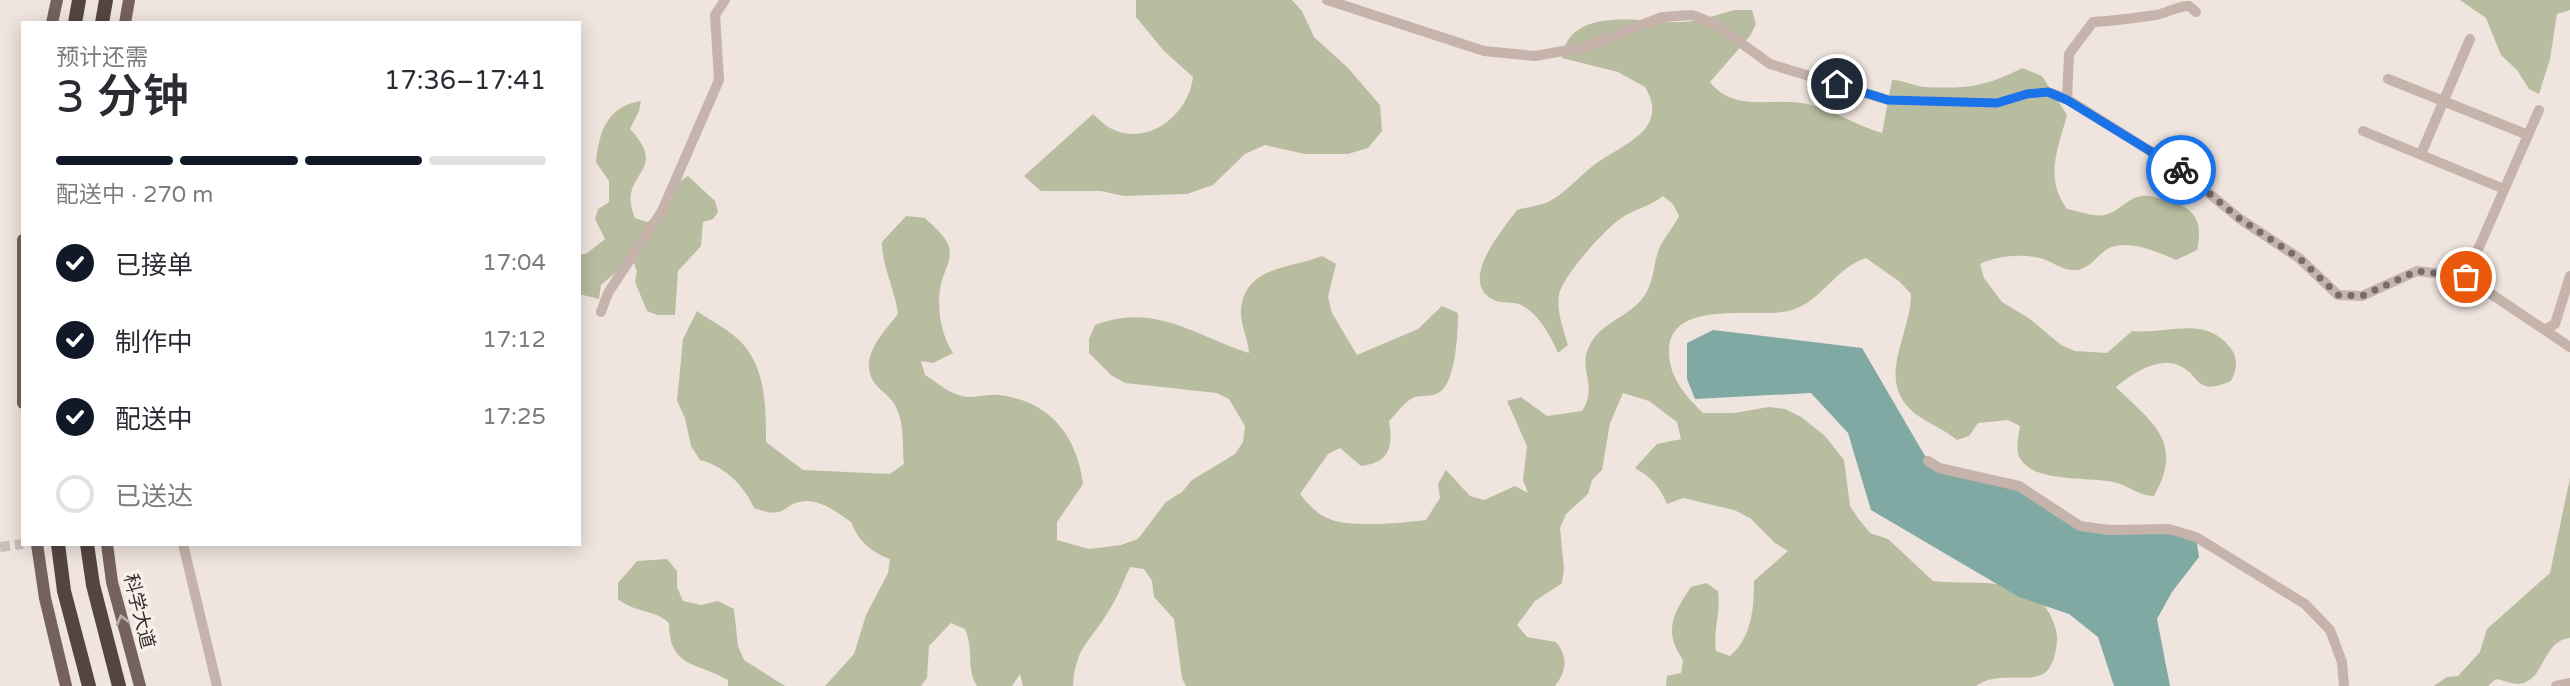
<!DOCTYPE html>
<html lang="zh">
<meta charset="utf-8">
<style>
:root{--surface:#fff;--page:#f7f7f7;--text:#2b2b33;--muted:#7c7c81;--line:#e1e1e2;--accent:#111827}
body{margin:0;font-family:"Varela Round","Noto Sans SC",sans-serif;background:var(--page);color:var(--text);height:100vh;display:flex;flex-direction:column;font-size:26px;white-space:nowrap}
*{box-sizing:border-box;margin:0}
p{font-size:23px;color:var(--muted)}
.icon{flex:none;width:38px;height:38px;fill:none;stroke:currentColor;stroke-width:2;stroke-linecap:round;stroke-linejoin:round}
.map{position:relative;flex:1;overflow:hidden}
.panel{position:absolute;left:21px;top:21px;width:560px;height:525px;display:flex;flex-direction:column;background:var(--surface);border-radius:0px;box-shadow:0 4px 18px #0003}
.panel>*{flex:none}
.pin{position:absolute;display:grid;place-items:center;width:60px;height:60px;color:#fff;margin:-30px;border:4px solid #fff;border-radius:50%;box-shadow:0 2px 7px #0007}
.courier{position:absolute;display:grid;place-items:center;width:70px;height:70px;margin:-35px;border:5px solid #1a73e8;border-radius:50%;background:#fff;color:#222;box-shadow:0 2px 9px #0007}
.overview em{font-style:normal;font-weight:600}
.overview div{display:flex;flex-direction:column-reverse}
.overview{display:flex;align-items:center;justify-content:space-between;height:119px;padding:0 35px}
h1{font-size:46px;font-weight:600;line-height:52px}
.bar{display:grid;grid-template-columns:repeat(4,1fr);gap:10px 7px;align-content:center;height:84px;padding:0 35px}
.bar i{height:9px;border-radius:5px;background:var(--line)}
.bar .current{background:var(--accent)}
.bar p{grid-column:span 4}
ol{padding:0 35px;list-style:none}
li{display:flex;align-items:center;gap:21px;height:77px}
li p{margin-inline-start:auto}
li .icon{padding:7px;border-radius:50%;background:var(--accent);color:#fff;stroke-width:4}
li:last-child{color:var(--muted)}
li i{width:38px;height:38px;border:4px solid var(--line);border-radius:50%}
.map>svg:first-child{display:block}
</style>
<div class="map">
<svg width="2570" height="686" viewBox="0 0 2570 686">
<rect width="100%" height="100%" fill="#efe4de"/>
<g fill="#b8bda0">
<path d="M1136 0H1292L1302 11 1314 37 1348 68 1380 105 1382 131 1368 148 1348 154H1305L1265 145 1245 154 1213 185 1187 194 1124 196 1101 191H1041L1024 176 1093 114C1098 118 1104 125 1110 128 1148 148 1189 114 1193 77L1164 51 1136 17Z"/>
<path d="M2460 0H2570V10L2557 14 2550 59 2539 94 2529 89 2517 70 2501 55 2486 18Z"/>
<path d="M1734 10H1752L1756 24 1750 36 1710 82C1736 115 1775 95 1811 105 1836 111 1857 126 1882 133L1892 80C1904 80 1913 86 1925 87 1965 89 1986 87 2022 68L2042 76 2067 115C2058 149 2044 178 2067 209 2078 211 2093 217 2104 215 2120 212 2127 197 2143 196 2149 195 2158 198 2164 200 2194 206 2204 220 2197 250L2176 260C2158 252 2129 239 2109 248 2096 255 2090 271 2073 270 2063 270 2052 262 2043 259 2024 253 1996 256 1980 264L1984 278 2002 302 2030 319 2061 345 2075 351 2107 353 2132 331C2166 335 2203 315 2229 346 2239 358 2237 368 2231 381 2194 397 2202 375 2178 365 2158 356 2130 375 2116 387 2151 422 2185 441 2154 496 2138 496 2129 485 2113 482 2088 476 2026 484 2018 453 2016 445 2019 434 2020 426L2008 420 1978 423 1969 436 1957 440C1945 430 1932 425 1920 417 1871 383 1911 338 1911 294L1900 282 1866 258C1835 268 1822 301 1792 310 1760 320 1672 297 1669 349 1668 377 1685 395 1703 413H1734L1769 407 1785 409 1801 417 1825 436 1844 460 1850 506 1858 518 1870 533 1888 539 1933 581C1977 586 2041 571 2056 630 2059 642 2055 662 2047 671 2032 686 1998 669 1976 686H1666L1667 676 1681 673 1683 660C1663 631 1673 614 1691 587L1706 583 1718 591C1721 612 1713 630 1716 651L1730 656C1752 637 1754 608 1754 581L1788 551 1775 543 1750 518 1734 510 1683 498 1667 504C1660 487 1651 477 1635 468L1657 444 1681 439 1677 422 1649 401 1623 393 1610 423 1602 470 1592 480 1588 494 1566 514 1560 528 1564 569 1562 583 1535 601 1517 625 1527 637 1556 642C1568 657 1567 670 1555 686H1186L1182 678 1174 619 1154 597 1152 581 1144 569 1130 567C1123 582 1117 599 1108 612 1089 644 1076 645 1073 686H1023L1020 674 1012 686H977C966 669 974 649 965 629L951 623 929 646 927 678 921 686H825L854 654 866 615 888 573 890 559C872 553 858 541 851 522 840 514 821 500 806 501 781 502 789 521 754 508 744 485 724 466 700 460L691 446 685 418 677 401 683 339 697 311C711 321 730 330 742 343 766 369 766 409 766 442L803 470 890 474 904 464C902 445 905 423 895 405 890 396 879 390 873 381 859 356 884 332 898 314 895 289 882 267 882 242L906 216 925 218C932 225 942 233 947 242 955 258 944 269 941 284 936 306 941 335 953 353L933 363 921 361 925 375C937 382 948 393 962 396 973 399 987 394 999 395 1049 401 1077 435 1083 484L1057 522V540L1089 549 1121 545 1138 539 1166 502 1182 492 1192 480 1235 454 1243 442 1245 426 1229 399 1217 393 1125 383 1111 375 1089 353V339L1095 325C1154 302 1194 335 1249 353 1248 338 1240 324 1241 309 1246 265 1291 269 1322 256L1336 264 1328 297 1332 313 1357 355 1418 329 1442 306 1458 313C1458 331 1456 381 1440 392 1431 398 1421 394 1413 398 1404 402 1396 414 1389 421 1393 448 1390 462 1361 466L1340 448 1328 454 1300 494C1307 503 1315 512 1325 517 1346 529 1401 523 1426 520L1440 498 1438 484 1446 470 1470 496 1484 500 1515 486 1528 493 1523 480 1527 446 1507 401 1521 397 1547 416 1582 411C1598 387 1579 370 1588 349 1598 323 1626 319 1642 299 1656 282 1652 260 1662 243 1667 234 1674 226 1679 216L1673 204 1663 196C1650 207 1633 209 1620 219 1603 231 1567 272 1560 291 1555 307 1563 329 1568 345L1558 353C1550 335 1540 316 1523 306 1515 301 1504 304 1496 301 1455 284 1503 229 1517 210 1527 207 1539 206 1548 202 1566 193 1579 176 1594 165 1622 144 1671 130 1645 87L1618 72 1562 58C1569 4 1643 23 1681 22 1700 21 1717 15 1734 10Z"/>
<path d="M641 101 639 111 630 129C672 174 615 172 635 218L647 222 656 217 672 187 688 176 715 201 718 212 713 219 703 222 701 246 678 271 675 315H657L647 311 635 282 637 271 632 259 601 285 599 299 579 294V254H586L605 239 595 219 598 209 609 202V181L596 162C599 132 607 106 641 101Z"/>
<path d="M2570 478V638C2541 641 2545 683 2518 684 2511 684 2503 680 2496 679L2488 686H2434L2447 677 2458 676 2480 652 2487 629 2550 573Z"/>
<path d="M667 559 677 571V587L683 601 701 605 718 601 734 609 738 646 744 660 785 686H728V680C697 662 669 668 669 623 654 609 635 613 618 599V583L637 561Z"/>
</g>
<path fill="#80a9a4" d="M1713 330 1862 348 1928 461 2019 486 2080 526 2140 528 2196 537 2199 557 2172 592 2157 619 2170 686H2114L2098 637 2069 614 2019 597 1871 510 1848 433 1811 393 1695 399 1687 379V343Z"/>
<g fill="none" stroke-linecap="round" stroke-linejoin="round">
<path stroke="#cabfba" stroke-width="10" stroke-dasharray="10 5" stroke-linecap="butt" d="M0 547 23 544"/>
<g stroke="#c6b3ab" stroke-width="10">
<path d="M1327 0 1484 51 1535 56 1585 47 1662 17 1692 15 1715 24 1770 64 1888 100 1997 103 2027 94 2048 92 2067 99 2182 171 2240 219 2299 258 2338 295 2362 296 2417 271 2466 277 2570 347"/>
<path d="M2388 79 2528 135"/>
<path d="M2067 99 2069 54 2093 22C2115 21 2135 18 2156 15 2167 13 2177 6 2189 6L2196 12"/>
<path d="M2363 131 2504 189"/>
<path d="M2421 154 2470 39"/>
<path d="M2466 277 2539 110"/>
<path d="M601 312 608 293 662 211 719 80 715 15 725 0"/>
<path d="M2546 329 2555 324 2570 276"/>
<path d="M1928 461 1939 468 2019 486 2080 526 2109 530 2169 529 2196 537 2305 604 2330 630 2342 662 2344 686"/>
<path d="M183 544 217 686"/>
<path d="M2556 686 2570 683"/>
</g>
<g stroke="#75615d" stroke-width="12">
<path d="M52 23 57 0"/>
<path d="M125 23 129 0"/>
<path d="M23 240V403"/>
<path d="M37 544 45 598 66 686"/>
<path d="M107 544 112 582 140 686"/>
</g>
<g stroke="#554542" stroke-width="14">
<path d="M75 23 79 0"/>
<path d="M102 23 106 0"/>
<path d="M58 544 64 591 89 686"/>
<path d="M87 544 93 585 119 686"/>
</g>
</g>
<defs><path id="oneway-chevron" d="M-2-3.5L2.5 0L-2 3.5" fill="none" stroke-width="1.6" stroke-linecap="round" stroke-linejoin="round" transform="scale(1.75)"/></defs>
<use stroke="#bdafab" href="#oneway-chevron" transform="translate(122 620) rotate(-105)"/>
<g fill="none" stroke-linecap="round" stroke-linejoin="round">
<path stroke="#766c69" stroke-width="7" stroke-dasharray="0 12.6" d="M2181 170 2240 219 2299 258 2338 295 2362 296 2417 271 2466 277"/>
<path stroke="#1a73e8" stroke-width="9" d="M1837 84 1888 100 1997 103 2027 94 2048 92 2067 100 2181 170"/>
</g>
<g text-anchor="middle" stroke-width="7" stroke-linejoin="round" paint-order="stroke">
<g font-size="19" fill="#352b2a" stroke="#f8efea">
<text transform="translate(140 611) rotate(76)" y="7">科学大道</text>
</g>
</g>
</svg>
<div class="pin" style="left:2466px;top:277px;background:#ea580c"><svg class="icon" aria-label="bag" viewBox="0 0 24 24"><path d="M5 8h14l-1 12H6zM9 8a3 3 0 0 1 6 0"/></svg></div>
<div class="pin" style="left:1837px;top:84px;background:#1f2937"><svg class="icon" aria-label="home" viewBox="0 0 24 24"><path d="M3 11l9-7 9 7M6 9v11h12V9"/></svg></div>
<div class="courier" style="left:2181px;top:170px"><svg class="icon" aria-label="bike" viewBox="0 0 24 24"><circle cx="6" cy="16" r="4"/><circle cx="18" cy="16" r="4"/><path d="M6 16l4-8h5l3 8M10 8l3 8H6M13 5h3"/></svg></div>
<section class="panel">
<div class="overview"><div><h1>3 分钟</h1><p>预计还需</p></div><em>17:36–17:41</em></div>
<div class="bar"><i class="current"></i><i class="current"></i><i class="current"></i><i></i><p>配送中 · 270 m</p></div>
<ol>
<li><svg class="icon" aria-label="check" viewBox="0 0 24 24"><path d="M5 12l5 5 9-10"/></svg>已接单<p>17:04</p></li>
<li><svg class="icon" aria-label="check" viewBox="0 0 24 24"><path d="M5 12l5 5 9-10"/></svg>制作中<p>17:12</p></li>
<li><svg class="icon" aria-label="check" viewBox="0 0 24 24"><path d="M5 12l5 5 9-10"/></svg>配送中<p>17:25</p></li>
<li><i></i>已送达</li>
</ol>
</section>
</div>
